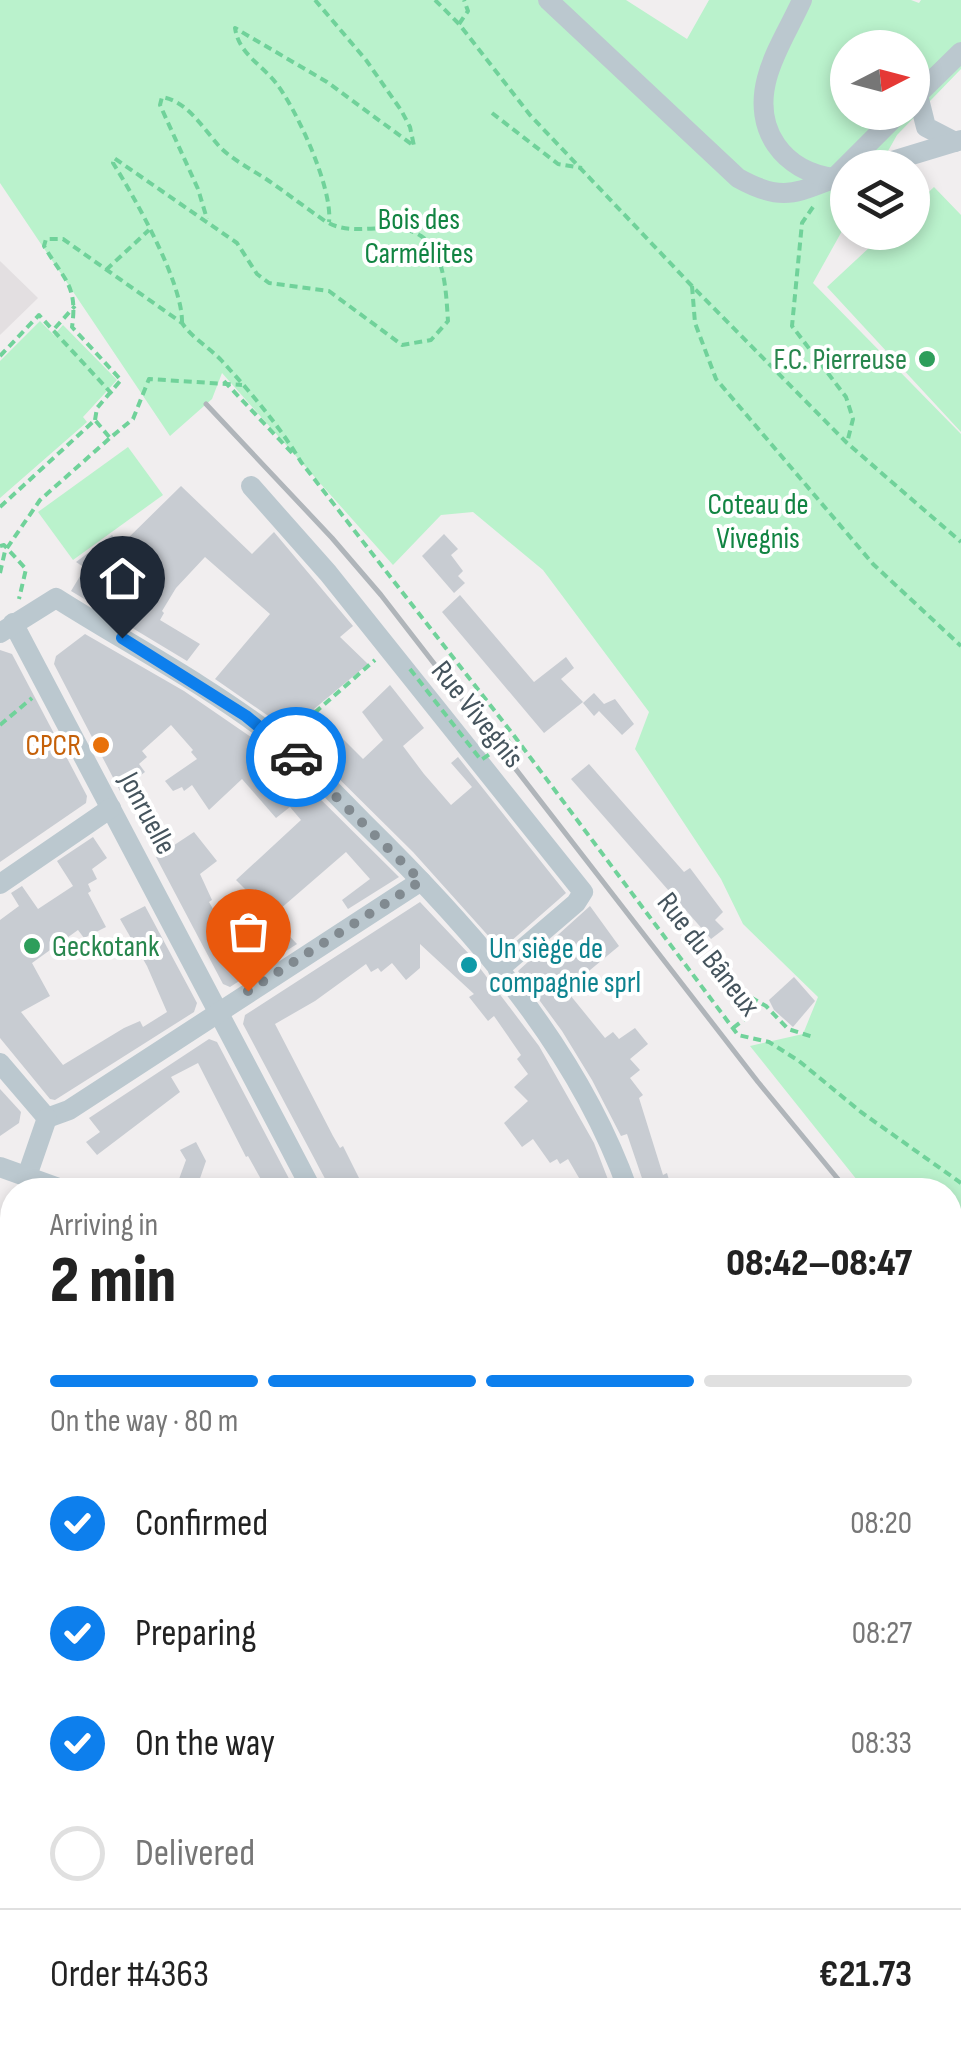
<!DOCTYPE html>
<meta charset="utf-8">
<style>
:root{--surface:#fff;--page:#f6f6f6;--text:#222;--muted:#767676;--line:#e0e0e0;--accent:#0d7fed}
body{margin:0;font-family:"Sofia Sans Condensed",sans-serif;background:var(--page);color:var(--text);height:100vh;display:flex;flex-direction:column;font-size:38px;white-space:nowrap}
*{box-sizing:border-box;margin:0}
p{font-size:32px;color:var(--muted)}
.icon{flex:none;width:55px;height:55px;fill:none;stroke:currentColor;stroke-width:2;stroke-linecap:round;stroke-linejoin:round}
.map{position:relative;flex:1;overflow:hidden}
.drawer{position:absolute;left:0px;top:1178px;width:962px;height:882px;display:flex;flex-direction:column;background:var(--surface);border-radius:40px 40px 0 0;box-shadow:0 5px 15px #0003}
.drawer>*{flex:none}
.needle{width:65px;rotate:84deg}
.fabs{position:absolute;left:830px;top:30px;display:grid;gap:20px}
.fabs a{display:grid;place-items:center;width:100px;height:100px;border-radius:50%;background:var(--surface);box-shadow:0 5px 15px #0003;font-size:50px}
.pin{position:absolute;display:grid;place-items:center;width:85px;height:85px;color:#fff;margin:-102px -42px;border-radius:50% 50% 50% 0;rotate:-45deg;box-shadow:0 0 10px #0007}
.pin .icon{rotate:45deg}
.courier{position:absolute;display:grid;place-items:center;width:100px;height:100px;margin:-50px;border:8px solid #0d7fed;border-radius:50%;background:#fff;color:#222;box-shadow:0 2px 12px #0007}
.headline em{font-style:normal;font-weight:800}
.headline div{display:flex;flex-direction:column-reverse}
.headline{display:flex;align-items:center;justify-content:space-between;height:170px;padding:0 50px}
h1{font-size:65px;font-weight:800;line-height:75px}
.bar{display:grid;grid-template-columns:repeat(4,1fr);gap:15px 10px;align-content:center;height:120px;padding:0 50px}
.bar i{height:12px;border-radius:8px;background:var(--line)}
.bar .active{background:var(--accent)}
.bar p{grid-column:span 4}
.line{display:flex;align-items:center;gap:25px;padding:0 50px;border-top:2px solid var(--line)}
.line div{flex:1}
ol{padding:0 50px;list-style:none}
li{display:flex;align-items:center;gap:30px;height:110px}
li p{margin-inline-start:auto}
li .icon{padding:10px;border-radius:50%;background:var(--accent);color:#fff;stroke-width:4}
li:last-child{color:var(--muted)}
li i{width:55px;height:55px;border:5px solid var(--line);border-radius:50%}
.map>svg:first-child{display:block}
</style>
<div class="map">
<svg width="961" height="2059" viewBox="0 0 961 2059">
<rect width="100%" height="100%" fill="#f1eeef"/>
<g fill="#e3dfe1">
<path d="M0 261 38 298 0 335Z"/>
<path d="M287 2048H386L395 2059H273Z"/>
</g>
<g fill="#baf2cc" fill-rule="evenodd">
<path d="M0 0H626L687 39 709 0H911L919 3 921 0H961V69L897 135 879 167 848 168 847 222 813 283 961 434V1310L950 1296V1190H865L750 1046 803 1034 818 997 743 924 721 879 635 749 649 712 543 570 473 512 441 515 393 565 222 373 212 399 170 436 0 183ZM848 48H912V112H848Z"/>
<path d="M934 187 961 215V432L827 287 885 233 912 232 913 207Z"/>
<path d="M40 321 54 335 63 325 117 380 83 417 87 422 0 498V361Z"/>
<path d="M128 447 163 495 73 560 38 512Z"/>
</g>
<g fill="#c8ccd2">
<path d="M181 486 252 554 274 532 353 626 340 637 368 664 314 709 340 736 363 759 383 740 362 712 390 685 424 728 403 746 424 774 451 805 472 787 451 763 458 757 566 893 501 950 413 852 315 755 277 722 215 679 270 614 205 557 176 588 162 611 164 613 160 620 200 644 187 661 71 591 85 568 76 562 112 535 121 545Z"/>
<path d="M444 534 458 549 451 555 463 571 458 576 465 583 454 593 422 556Z"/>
<path d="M460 595 534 682 566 657 574 668 561 679 583 702 544 733 442 612Z"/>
<path d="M85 634 184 691 261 744 296 775 399 877 348 909 342 900 370 879 346 852 272 916 236 880 301 820 290 807 276 818 242 779 209 810 192 785 184 791 182 787 173 791 165 781 197 759 191 752 193 750 171 725 142 751 147 757 139 764 145 772 120 791 54 664 56 656Z"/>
<path d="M0 650 12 654 87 796 86 803 0 862Z"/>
<path d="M594 693 604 704 615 699 634 724 622 735 599 711 594 716 583 703Z"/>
<path d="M589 764 684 872 690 868 723 912 715 920 724 929 711 939 571 779Z"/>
<path d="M194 832 217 861 200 874 212 900 209 902 223 926 228 924 243 951 277 923 297 944 230 987 223 984 156 857Z"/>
<path d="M93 837 107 858 92 869 97 879 88 884 91 891 88 893 106 927 84 938 78 930 32 963 50 996 21 1012 63 1065 124 1028 140 1021 143 1027 167 1012 147 966 120 919 145 906 197 1003 194 1012 55 1100 50 1099 0 1038V920L19 906 11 893 22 886 38 909 73 886 57 861Z"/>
<path d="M420 902 470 955 539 1046 594 1143 612 1190H586L568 1159 560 1164 557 1159 550 1163 533 1139 522 1147 504 1123 528 1101 514 1087 528 1074 517 1059 521 1055 494 1016 488 1021 469 997 474 994 420 944V968L406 980 392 963 381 972 378 968 371 972 366 964 315 1001 275 1024 333 1136 340 1148 343 1146 363 1186 355 1190H331L243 1024 245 1015Z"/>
<path d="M590 906 619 946 566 990 605 1038 613 1032 619 1039 635 1028 648 1044 630 1059 640 1070 630 1078 643 1095 639 1098 663 1175 667 1173 672 1190H646L627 1134 621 1136 592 1080 562 1031 518 971Z"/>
<path d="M794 977 815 1001 793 1027 774 1010 769 1000Z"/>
<path d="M209 1039 217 1042 295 1190H267L248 1156 246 1157 198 1063 171 1077 180 1092 97 1155 86 1142 100 1132 89 1118Z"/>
<path d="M0 1089 21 1112 19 1123 0 1136Z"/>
<path d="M196 1142 206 1161 196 1190H175L186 1160 180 1150Z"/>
</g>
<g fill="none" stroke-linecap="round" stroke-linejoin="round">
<g stroke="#70d29a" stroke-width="4" stroke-dasharray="8 5" stroke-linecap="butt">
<path d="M315 0 366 60 401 110 410 127 414 146 327 82 235 28C239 54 260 63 276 83 297 110 333 189 329 222"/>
<path d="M435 0 459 24 530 115 692 286 847 443 961 542"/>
<path d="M459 24 468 11 464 0"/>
<path d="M492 113 558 164 582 168"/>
<path d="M813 207 802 223 792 326 846 397 853 419 847 443"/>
<path d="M106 270 149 230"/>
<path d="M692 286 695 323 716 379 873 564 961 646"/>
<path d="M182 323C183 283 135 198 113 163L114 158 237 243 257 274 269 283 329 291 402 345 431 340 448 321C446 295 446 253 421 236 392 217 355 240 325 221 306 208 288 194 269 181 253 170 232 160 219 146 203 128 187 101 162 97L160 105 198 189 207 219"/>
<path d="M55 328 75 306"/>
<path d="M0 356 39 315 112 394"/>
<path d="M224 381 293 454"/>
<path d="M95 420 97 408 121 380 72 327C78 285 64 280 44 246L46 239H63L182 323C193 339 209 347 222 361 251 393 279 425 301 462L515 737 738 1035 769 1042 799 1061 861 1112 961 1183"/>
<path d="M0 507 95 420 110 438 133 419 149 379 242 385"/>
<path d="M0 546 4 545 26 569 19 599"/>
<path d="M0 725 32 698"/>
<path d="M295 730 375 660"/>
<path d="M733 1028 746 1018 740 997 743 993 766 1006 788 1029 813 1037"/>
<path d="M950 1378 961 1391"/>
<path d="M950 1387 961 1401"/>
<path d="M950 1415 961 1426"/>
</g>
<g stroke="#bbc8cf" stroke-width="10">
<path d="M950 1539 961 1551"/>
<path d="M950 1570 961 1562"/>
</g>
<g stroke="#bbc8cf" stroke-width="20">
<path d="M548 0 738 178C788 206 800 189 848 174"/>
<path d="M802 0C791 25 774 51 767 78 753 130 783 171 834 178"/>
<path d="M918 95 926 127 955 142"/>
<path d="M912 100 961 52"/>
<path d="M869 168 961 140"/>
<path d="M834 178 900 112"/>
<path d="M251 486 328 573 583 892 576 903 498 970"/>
<path d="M13 623 312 1190"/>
<path d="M0 633 56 598C127 643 202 682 269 733 303 759 333 792 363 822 470 927 577 1046 628 1190"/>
<path d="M0 884 111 808"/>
<path d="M0 1063 47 1118"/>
<path d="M47 1118 69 1110 421 881"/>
<path d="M0 1167 64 1190"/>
<path d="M27 1176 47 1118"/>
<path d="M950 1445 961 1460"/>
<path d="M0 1595 12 1587"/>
<path d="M0 1844 12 1837"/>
<path d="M950 1887 961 1879"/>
<path d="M950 1906 961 1921"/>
<path d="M0 1981 12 2001"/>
<path d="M44 2048 53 2059"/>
<path d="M532 2048 553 2059"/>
<path d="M717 2048 725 2059"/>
<path d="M247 2059 260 2048"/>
<path d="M495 2059 508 2048"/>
<path d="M960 2059H961"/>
</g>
<g stroke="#b0b5ba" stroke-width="5">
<path d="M206 404 332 538 381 595 758 1082 847 1190"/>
<path d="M950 1312 961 1325"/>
<path d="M950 1346 961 1360"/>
</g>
<g stroke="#70d29a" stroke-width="4" stroke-dasharray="8 5" stroke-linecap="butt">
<path d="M0 573 5 551 40 500 110 438"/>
<path d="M410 669 481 760 515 737"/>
<path d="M950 1358 961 1350"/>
</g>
</g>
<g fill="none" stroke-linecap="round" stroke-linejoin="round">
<path stroke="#818a90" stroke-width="10" stroke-dasharray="0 18" d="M248 991 421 881 296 757"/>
<path stroke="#0d7fed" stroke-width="12" d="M122 638 246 716 296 757"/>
</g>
<g fill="#2e9e5b" stroke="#fff" stroke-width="4">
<circle cx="927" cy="359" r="10"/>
<circle cx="32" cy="946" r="10"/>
</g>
<circle fill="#e8710a" stroke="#fff" stroke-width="4" cx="101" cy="745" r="10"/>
<circle fill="#0f9aa8" stroke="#fff" stroke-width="4" cx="469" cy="965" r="10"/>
<g text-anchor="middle" stroke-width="8" stroke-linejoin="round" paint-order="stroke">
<g font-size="30" fill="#118442" stroke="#fff">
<text x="419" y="229">Bois des<tspan x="419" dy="34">Carmélites</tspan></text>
<text x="758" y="514">Coteau de<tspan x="758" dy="34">Vivegnis</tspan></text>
</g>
<g font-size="30" fill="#27864d" stroke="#fff" text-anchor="end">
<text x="907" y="369">F.C. Pierreuse</text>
<text x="52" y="956" text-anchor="start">Geckotank</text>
</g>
<g font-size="30" fill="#45545d" stroke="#fff">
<text transform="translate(478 714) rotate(51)" y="10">Rue Vivegnis</text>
<text transform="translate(148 813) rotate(62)" y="10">Jonruelle</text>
<text transform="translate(709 954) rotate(52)" y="10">Rue du Bâneux</text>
</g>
<g font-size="30" fill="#c56008" stroke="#fff" text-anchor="end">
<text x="81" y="755">CPCR</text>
</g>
<g font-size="30" fill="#0d838f" stroke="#fff" text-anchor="start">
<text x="489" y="958">Un siège de<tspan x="489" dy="34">compagnie sprl</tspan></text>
</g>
</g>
</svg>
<div class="fabs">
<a><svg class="needle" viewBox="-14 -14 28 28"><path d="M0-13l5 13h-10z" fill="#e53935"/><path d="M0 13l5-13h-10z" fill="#767676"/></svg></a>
<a><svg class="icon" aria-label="layers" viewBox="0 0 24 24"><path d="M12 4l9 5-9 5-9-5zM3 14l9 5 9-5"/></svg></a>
</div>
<div class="pin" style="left:248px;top:991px;background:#ea580c"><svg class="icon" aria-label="bag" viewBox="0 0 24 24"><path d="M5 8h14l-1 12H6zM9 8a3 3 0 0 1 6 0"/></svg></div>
<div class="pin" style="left:122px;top:638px;background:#1f2937"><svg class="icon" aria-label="home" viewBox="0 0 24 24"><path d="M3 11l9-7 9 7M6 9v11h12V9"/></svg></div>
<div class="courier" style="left:296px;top:757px"><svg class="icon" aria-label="car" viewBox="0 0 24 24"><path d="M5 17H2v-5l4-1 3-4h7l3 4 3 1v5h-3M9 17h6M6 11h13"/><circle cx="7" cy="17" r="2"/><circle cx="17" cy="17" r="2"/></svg></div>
<section class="drawer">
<div class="headline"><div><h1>2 min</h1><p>Arriving in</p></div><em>08:42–08:47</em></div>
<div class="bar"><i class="active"></i><i class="active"></i><i class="active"></i><i></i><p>On the way · 80 m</p></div>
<ol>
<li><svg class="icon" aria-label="check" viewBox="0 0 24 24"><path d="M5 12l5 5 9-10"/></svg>Confirmed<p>08:20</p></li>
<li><svg class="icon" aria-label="check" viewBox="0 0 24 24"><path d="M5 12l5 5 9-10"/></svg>Preparing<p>08:27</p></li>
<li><svg class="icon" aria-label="check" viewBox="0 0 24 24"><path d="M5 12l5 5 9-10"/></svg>On the way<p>08:33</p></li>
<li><i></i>Delivered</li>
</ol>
<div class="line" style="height:130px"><div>Order #4363</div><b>€21.73</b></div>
</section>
</div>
